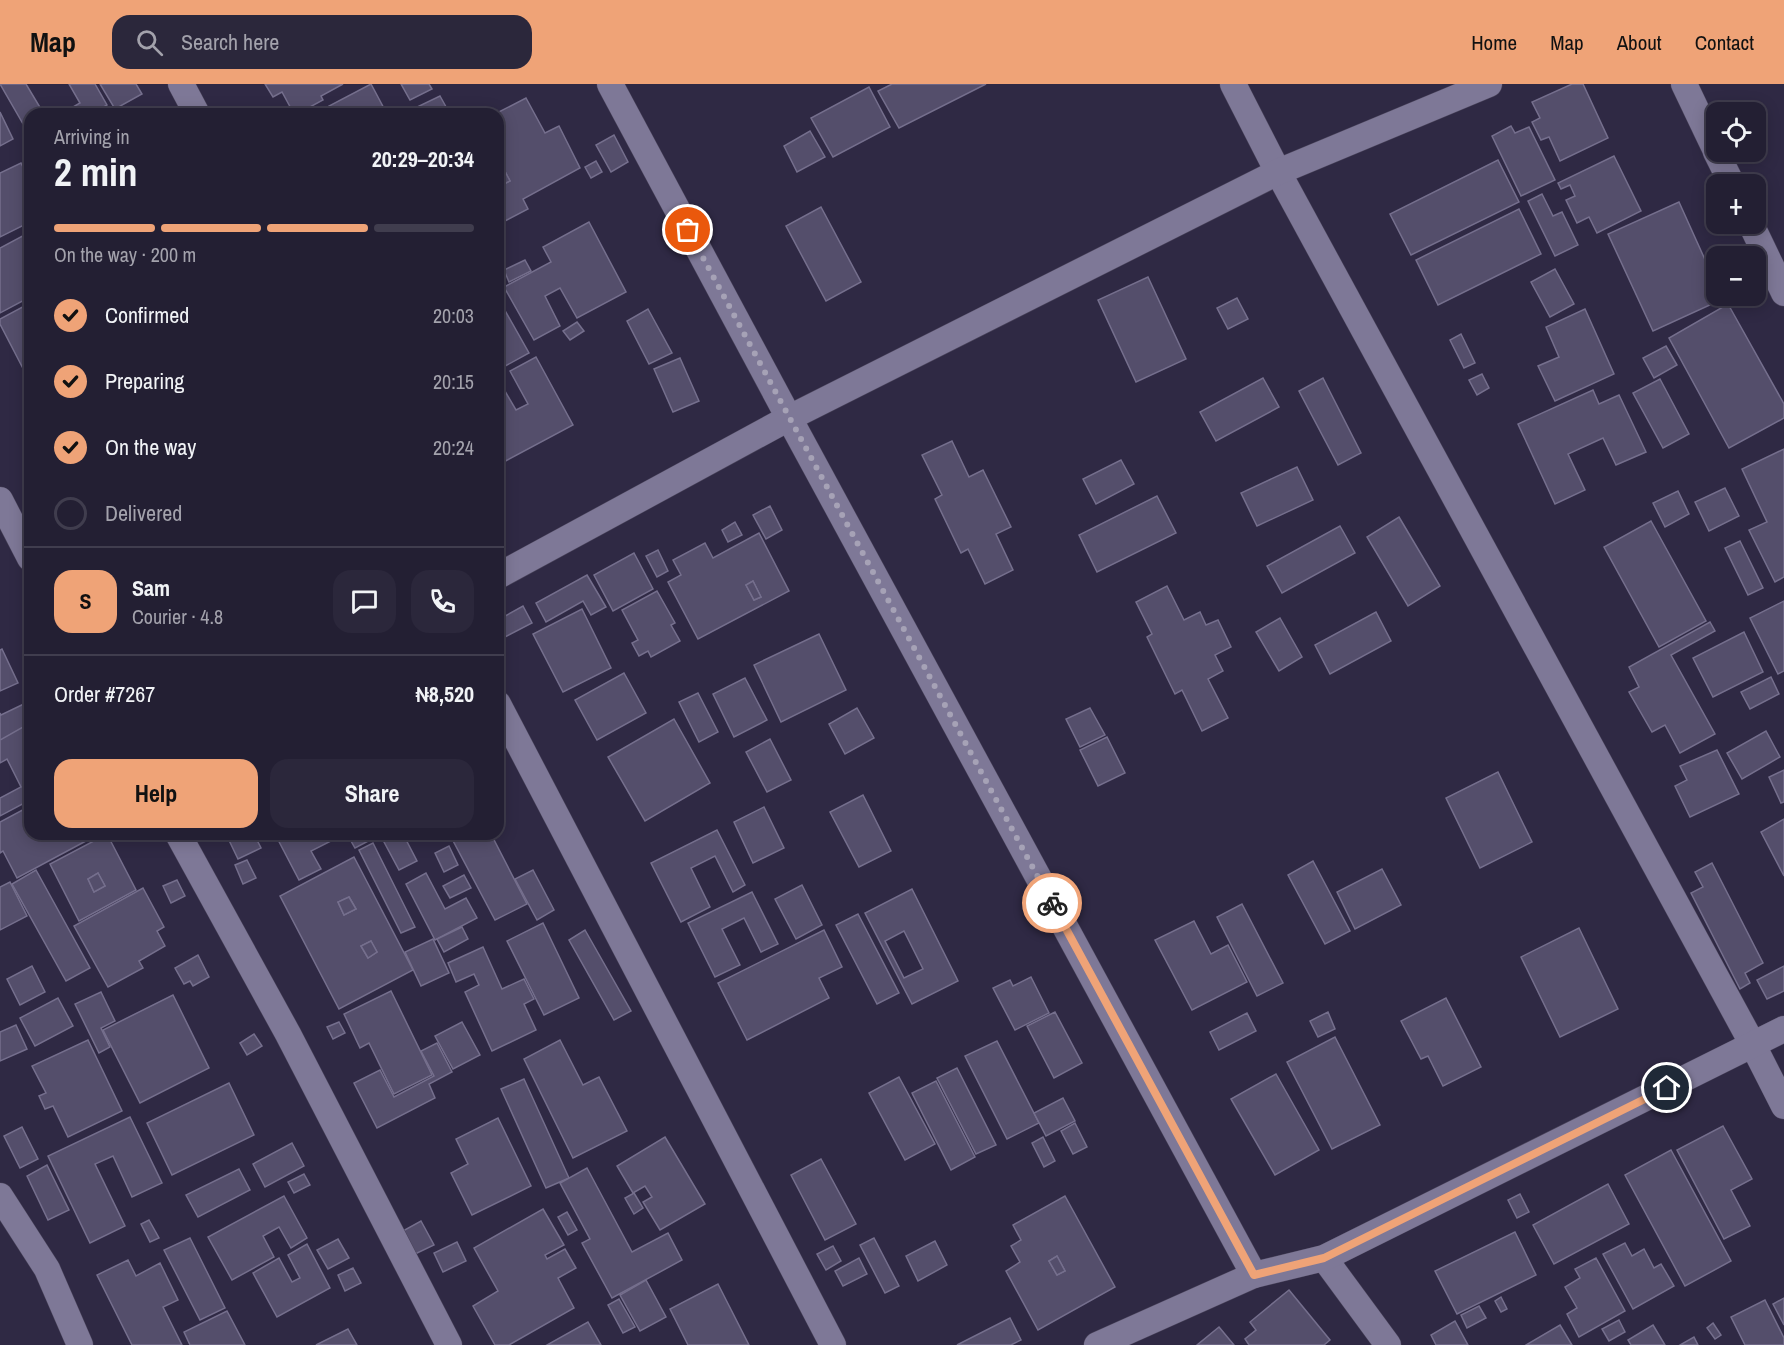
<!DOCTYPE html>
<meta charset="utf-8">
<style>
:root{--surface:#231f33;--page:#2b273b;--text:#f1f3f6;--muted:#a3a2ac;--line:#403d4e;--accent:#efa377}
body{margin:0;font-family:"Archivo Narrow",sans-serif;background:var(--page);color:var(--text);height:100vh;display:flex;flex-direction:column;font-size:22px;white-space:nowrap}
*{box-sizing:border-box;margin:0}
p{font-size:20px;color:var(--muted)}
.icon{flex:none;width:33px;height:33px;fill:none;stroke:currentColor;stroke-width:2;stroke-linecap:round;stroke-linejoin:round}
.map{position:relative;flex:1;overflow:hidden}
.sheet{position:absolute;left:24px;top:24px;width:480px;height:732px;display:flex;flex-direction:column;background:var(--surface);border-radius:18px;box-shadow:0 3px 15px #0003,0 0 0 2px var(--line)}
.sheet>*{flex:none}
.tools{position:absolute;left:1706px;top:18px;display:grid;gap:12px}
.tools a{display:grid;place-items:center;width:60px;height:60px;border-radius:12px;background:var(--surface);box-shadow:0 3px 15px #0003,0 0 0 2px var(--line);font-size:30px}
.pin{position:absolute;display:grid;place-items:center;width:51px;height:51px;color:#fff;margin:-26px;border:3px solid #fff;border-radius:50%;box-shadow:0 2px 6px #0007}
.courier{position:absolute;display:grid;place-items:center;width:60px;height:60px;margin:-30px;border:4px solid #efa377;border-radius:50%;background:#fff;color:#222;box-shadow:0 2px 8px #0007}
.summary em{font-style:normal;font-weight:700}
.summary div{display:flex;flex-direction:column-reverse}
.summary{display:flex;align-items:center;justify-content:space-between;height:102px;padding:0 30px}
h1{font-size:39px;font-weight:700;line-height:45px}
.bar{display:grid;grid-template-columns:repeat(4,1fr);gap:9px 6px;align-content:center;height:72px;padding:0 30px}
.bar i{height:8px;border-radius:4px;background:var(--line)}
.bar .selected{background:var(--accent)}
.bar p{grid-column:span 4}
.line{display:flex;align-items:center;gap:15px;padding:0 30px;border-top:2px solid var(--line)}
.line div{flex:1}
.round{display:grid;place-items:center;flex:none;width:63px;height:63px;border-radius:18px;background:var(--page)}
ol{padding:0 30px;list-style:none}
li{display:flex;align-items:center;gap:18px;height:66px}
li p{margin-inline-start:auto}
li .icon{padding:6px;border-radius:50%;background:var(--accent);color:#111;stroke-width:4}
li:last-child{color:var(--muted)}
li i{width:33px;height:33px;border:3px solid var(--line);border-radius:50%}
.action{display:flex;gap:12px;margin-top:auto;padding:12px 30px}
.action a{flex:1;height:69px;border-radius:18px;background:var(--accent);color:#111;font-size:24px;font-weight:700;line-height:69px;text-align:center}
.action a+a{background:var(--page);color:var(--text)}
header{display:flex;align-items:center;gap:36px;box-sizing:border-box;height:84px;padding:0 30px;background:var(--accent);color:#111}
header strong{font-size:28px}
nav{display:flex;gap:33px;margin-inline-start:auto;font-size:21px}
.search{width:420px;height:54px;background:var(--page);display:flex;align-items:center;gap:15px;box-sizing:border-box;padding:0 21px;border-radius:18px;color:var(--muted);font-size:22px}
.map>svg:first-child{display:block}
</style>
<header>
<strong>Map</strong>
<div class="search"><svg class="icon" aria-label="search" viewBox="0 0 24 24"><circle cx="10" cy="10" r="6"/><path d="M15 15l6 6"/></svg>Search here</div>
<nav><a>Home</a><a>Map</a><a>About</a><a>Contact</a></nav>
</header>
<div class="map">
<svg width="1784" height="1261" viewBox="0 0 1784 1261">
<rect width="100%" height="100%" fill="#2f2944"/>
<g fill="#544e6b" stroke="#756f8d" stroke-width="1.5" fill-rule="evenodd">
<path d="M0 0H26L44 30H30V52Z"/>
<path d="M69 0H95L107 21 92 30H61L80 19Z"/>
<path d="M100 0H136L142 10 115 25Z"/>
<path d="M265 0H343L321 12 323 16 297 30H294L282 8 273 13Z"/>
<path d="M371 0 387 30H333L329 22Z"/>
<path d="M401 0H429L432 5 410 16Z"/>
<path d="M892 0H986L899 44 878 7Z"/>
<path d="M1572 0H1583L1608 54 1560 77 1549 53 1541 56 1532 38 1540 34 1532 18Z"/>
<path d="M869 3 890 43 833 73 811 34Z"/>
<path d="M440 12 450 30H419L415 24Z"/>
<path d="M526 14 545 49 559 42 580 84 523 115 528 125 501 139 498 135V103L510 97 498 74V30H495Z"/>
<path d="M0 28 13 55 0 62Z"/>
<path d="M1511 42 1515 49 1529 43 1555 96 1521 112 1492 52Z"/>
<path d="M810 47 825 73 797 88 784 62Z"/>
<path d="M614 51 628 78 611 88 596 61Z"/>
<path d="M1614 72 1641 127 1597 149 1589 133 1577 139 1566 116 1575 112 1570 101 1561 105 1558 99Z"/>
<path d="M498 74 510 97 498 103Z"/>
<path d="M1498 76 1519 118 1411 171 1390 130Z"/>
<path d="M596 77 602 88 591 94 585 83Z"/>
<path d="M21 79 30 98V138L0 153V89Z"/>
<path d="M1542 110 1553 132 1562 128 1578 161 1555 172 1528 117Z"/>
<path d="M1679 118 1716 200V212H1721L1723 215 1653 247 1608 150Z"/>
<path d="M821 123 861 198 826 217 786 142Z"/>
<path d="M1519 125 1541 170 1438 221 1416 176Z"/>
<path d="M589 138 626 208 577 234 560 204 545 212 560 242 534 256 504 203 551 178 543 163Z"/>
<path d="M30 148V213L0 229V164Z"/>
<path d="M525 176 531 187 509 198 504 186Z"/>
<path d="M1555 185 1574 220 1550 233 1531 198Z"/>
<path d="M1148 193 1186 275 1136 298 1098 216Z"/>
<path d="M1237 214 1248 235 1228 245 1217 224Z"/>
<path d="M30 219V298L0 240V235Z"/>
<path d="M1728 220 1784 320V334L1729 364 1669 254Z"/>
<path d="M503 223 529 269 498 286V226Z"/>
<path d="M648 225 672 269 649 280 627 237Z"/>
<path d="M1585 225 1614 290 1555 317 1538 282 1559 273 1546 243Z"/>
<path d="M577 238 584 247 570 256 563 247Z"/>
<path d="M1461 250 1475 279 1464 284 1450 256Z"/>
<path d="M1666 262 1677 281 1654 294 1643 274Z"/>
<path d="M536 273 573 341 498 381V295L516 326 528 320 510 287Z"/>
<path d="M680 274 699 317 673 328 654 285Z"/>
<path d="M1482 290 1489 304 1477 311 1469 296Z"/>
<path d="M1263 294 1279 323 1216 357 1200 328Z"/>
<path d="M1323 294 1361 369 1338 381 1299 307Z"/>
<path d="M1660 295 1689 350 1663 364 1633 309Z"/>
<path d="M1593 306 1599 320 1619 311 1646 368 1616 381 1603 354 1568 370 1585 406 1555 420 1518 340Z"/>
<path d="M952 357 969 393 983 386 1011 443 996 450 1013 486 985 500 968 465 961 469 935 415 942 411 922 371Z"/>
<path d="M1784 365V493L1775 498 1749 446 1767 438 1742 385Z"/>
<path d="M1121 376 1134 400 1096 420 1083 395Z"/>
<path d="M1297 383 1313 416 1257 442 1241 409Z"/>
<path d="M1725 404 1739 432 1709 447 1695 418Z"/>
<path d="M1678 407 1689 430 1665 443 1653 419Z"/>
<path d="M1157 412 1176 449 1097 488 1079 451Z"/>
<path d="M770 422 782 446 766 455 753 431Z"/>
<path d="M1399 433 1440 502 1408 522 1367 453Z"/>
<path d="M1651 437 1706 537 1659 563 1604 463Z"/>
<path d="M735 438 742 451 728 458 722 446Z"/>
<path d="M1340 442 1355 469 1282 509 1267 482Z"/>
<path d="M759 449 789 507 698 555 668 498 681 491 673 476 705 459 713 474ZM753 497 761 513 754 516 746 501Z"/>
<path d="M1740 457 1763 504 1748 511 1725 464Z"/>
<path d="M658 466 668 487 657 493 646 472Z"/>
<path d="M634 469 653 505 613 527 594 491Z"/>
<path d="M587 491 606 523 591 531 583 517 546 538 536 519Z"/>
<path d="M753 497 761 513 754 516 746 501Z"/>
<path d="M1167 502 1184 536 1200 528 1206 541 1218 536 1231 563 1215 571 1223 587 1208 595 1228 634 1202 647 1182 606 1175 610 1147 553 1152 550 1136 518Z"/>
<path d="M657 507 675 539 671 541 680 557 651 573 648 567 639 572 632 559 638 556 622 526Z"/>
<path d="M1784 517V587L1778 590 1750 534Z"/>
<path d="M523 522 532 539 503 554 498 545V536Z"/>
<path d="M582 525 611 584 563 608 533 550Z"/>
<path d="M1376 528 1391 557 1330 590 1315 561Z"/>
<path d="M1280 534 1302 573 1279 587 1256 548Z"/>
<path d="M1710 538 1715 547 1671 571 1715 650 1680 669 1665 641 1652 648 1629 608 1639 603 1629 583Z"/>
<path d="M1744 548 1763 588 1713 613 1693 574Z"/>
<path d="M819 550 846 606 781 638 754 581Z"/>
<path d="M2 565 18 599 0 607V566Z"/>
<path d="M624 589 646 629 597 656 575 616Z"/>
<path d="M1771 593 1779 610 1750 625 1741 608Z"/>
<path d="M745 594 767 636 734 653 713 610Z"/>
<path d="M698 609 718 648 699 658 679 618Z"/>
<path d="M30 617V644L0 659V629L1 631Z"/>
<path d="M857 624 874 654 845 670 829 640Z"/>
<path d="M1090 624 1105 651 1080 663 1066 635Z"/>
<path d="M674 635 710 699 645 737 608 673Z"/>
<path d="M30 639V716L0 732V714L21 703 7 675 0 679V656Z"/>
<path d="M1766 647 1780 673 1742 695 1727 669Z"/>
<path d="M1107 653 1125 689 1098 702 1080 666Z"/>
<path d="M770 655 791 696 767 708 746 668Z"/>
<path d="M1717 666 1739 710 1690 733 1675 702 1687 696 1680 682Z"/>
<path d="M1784 686V718L1781 719 1769 693Z"/>
<path d="M1498 688 1532 758 1480 784 1446 714Z"/>
<path d="M863 711 891 767 859 783 830 728Z"/>
<path d="M30 722V750H99L17 794 3 767 0 769V738Z"/>
<path d="M764 723 784 764 753 779 734 738Z"/>
<path d="M1784 735V792L1761 748Z"/>
<path d="M717 746 745 801 733 808 715 772 691 784 710 823 681 838 651 779Z"/>
<path d="M107 750 136 806 79 837 50 780ZM98 789 105 802 94 808 88 795Z"/>
<path d="M226 750H254L261 764 238 775Z"/>
<path d="M275 750H335L337 754 311 767 321 785 299 796Z"/>
<path d="M347 750H377L378 752 355 764Z"/>
<path d="M395 750H403L417 777 399 786 383 756Z"/>
<path d="M452 750H491L527 820 495 836 450 751Z"/>
<path d="M373 759 415 843 401 849 359 766Z"/>
<path d="M449 762 458 781 444 788 435 769Z"/>
<path d="M354 773 413 886 339 925 280 812ZM349 813 356 825 344 831 338 818ZM371 857 377 868 368 874 361 862Z"/>
<path d="M247 776 256 794 243 800 235 781Z"/>
<path d="M1313 777 1350 847 1325 860 1288 791Z"/>
<path d="M1712 779 1763 879 1745 889 1750 899 1740 905 1691 809 1703 803 1695 788Z"/>
<path d="M1382 785 1401 821 1355 845 1337 808Z"/>
<path d="M36 786 90 884 66 897 12 800Z"/>
<path d="M533 786 554 826 537 836 515 795Z"/>
<path d="M98 789 105 802 94 808 88 795Z"/>
<path d="M426 789 445 825 466 814 477 834 435 856 406 800Z"/>
<path d="M464 791 471 804 450 814 443 802Z"/>
<path d="M177 796 185 812 171 819 163 802Z"/>
<path d="M10 798 27 832 0 846V803Z"/>
<path d="M802 801 822 841 796 855 775 815Z"/>
<path d="M143 804 164 843 157 847 165 862 139 877 143 884 108 903 74 842Z"/>
<path d="M912 805 958 897 912 920 865 829ZM904 847 923 885 904 894 885 857Z"/>
<path d="M752 808 778 860 761 868 744 834 722 845 740 881 715 893 688 839Z"/>
<path d="M349 813 356 825 344 831 338 818Z"/>
<path d="M1242 820 1283 899 1257 912 1217 833Z"/>
<path d="M858 830 899 909 877 920 836 841Z"/>
<path d="M1194 837 1211 870 1228 861 1247 898 1192 926 1155 856Z"/>
<path d="M543 839 579 914 544 931 507 857Z"/>
<path d="M462 843 468 855 444 868 437 855Z"/>
<path d="M1579 844 1618 925 1560 953 1521 873Z"/>
<path d="M585 846 631 927 614 936 569 856Z"/>
<path d="M824 846 842 883 819 894 829 914 747 956 718 899Z"/>
<path d="M433 855 449 889 421 902 405 868Z"/>
<path d="M371 857 377 868 368 874 361 862Z"/>
<path d="M483 863 502 905 524 895 534 915 524 920 536 946 492 967 465 908 479 901 474 890 456 898 448 879Z"/>
<path d="M198 871 209 893 193 902 190 897 184 900 175 884Z"/>
<path d="M32 882 45 908 20 921 7 895Z"/>
<path d="M1784 882V907L1767 915 1757 896Z"/>
<path d="M1031 893 1049 929 1015 946 993 904 1010 896 1013 902Z"/>
<path d="M391 907 432 991 394 1010 369 959 360 964 344 930Z"/>
<path d="M101 908 115 937 101 944 110 963 99 969 75 920Z"/>
<path d="M173 911 209 984 140 1019 103 946Z"/>
<path d="M58 914 73 942 35 962 20 934Z"/>
<path d="M1446 914 1481 983 1443 1002 1428 972 1421 975 1401 937Z"/>
<path d="M1055 928 1082 979 1054 994 1027 942Z"/>
<path d="M1328 928 1335 945 1318 953 1310 937Z"/>
<path d="M1247 929 1256 947 1219 966 1210 948Z"/>
<path d="M339 938 345 949 333 955 327 943Z"/>
<path d="M462 938 480 971 453 985 435 952Z"/>
<path d="M16 941 27 965 0 977V948Z"/>
<path d="M254 950 262 962 247 971 240 959Z"/>
<path d="M1335 953 1380 1041 1332 1065 1287 978Z"/>
<path d="M88 956 122 1027 68 1053 53 1022 45 1025 39 1012 46 1009 32 982Z"/>
<path d="M560 956 583 1001 599 993 627 1047 573 1074 524 975Z"/>
<path d="M997 957 1039 1039 1007 1055 965 972Z"/>
<path d="M437 959 452 988 429 1000 435 1014 377 1044 354 999 380 986 394 1013 434 992 421 967Z"/>
<path d="M957 984 996 1061 976 1070 937 994Z"/>
<path d="M1276 990 1319 1066 1275 1091 1231 1015Z"/>
<path d="M899 993 935 1060 905 1076 869 1009Z"/>
<path d="M524 995 569 1094 546 1104 501 1005Z"/>
<path d="M936 997 975 1073 951 1086 912 1009Z"/>
<path d="M229 999 254 1051 172 1091 147 1039Z"/>
<path d="M1063 1014 1075 1037 1046 1052 1034 1029Z"/>
<path d="M130 1033 162 1099 132 1113 113 1072 95 1080 125 1142 90 1159 48 1072Z"/>
<path d="M498 1034 531 1102 472 1131 451 1089 468 1080 456 1055Z"/>
<path d="M1075 1039 1087 1063 1073 1070 1061 1047Z"/>
<path d="M1723 1042 1752 1095 1731 1106 1750 1142 1724 1155 1677 1066Z"/>
<path d="M22 1043 38 1075 20 1084 4 1052Z"/>
<path d="M665 1053 705 1120 660 1146 643 1118 652 1113 645 1102 633 1109 617 1082Z"/>
<path d="M1043 1053 1055 1077 1044 1083 1032 1059Z"/>
<path d="M292 1059 304 1082 265 1103 253 1080Z"/>
<path d="M1671 1066 1731 1177 1685 1202 1625 1091Z"/>
<path d="M821 1075 856 1140 825 1156 791 1091Z"/>
<path d="M47 1081 69 1126 48 1136 27 1092Z"/>
<path d="M587 1084 632 1168 668 1149 682 1176 612 1214 582 1159 590 1155 560 1099Z"/>
<path d="M239 1085 250 1106 198 1133 186 1111Z"/>
<path d="M304 1090 310 1101 294 1109 288 1098Z"/>
<path d="M1608 1100 1629 1140 1554 1180 1533 1141Z"/>
<path d="M634 1109 643 1124 634 1130 625 1114Z"/>
<path d="M1520 1110 1529 1128 1517 1134 1508 1116Z"/>
<path d="M284 1112 307 1154 291 1164 279 1143 263 1152 274 1173 232 1196 208 1153Z"/>
<path d="M1065 1112 1115 1203 1038 1246 1006 1187 1020 1178 1011 1162 1021 1156 1013 1141ZM1057 1172 1065 1187 1057 1191 1049 1177Z"/>
<path d="M543 1125 564 1161 545 1171 547 1175 565 1165 576 1184 558 1194 574 1224 509 1261H495L473 1222 498 1207 474 1164Z"/>
<path d="M567 1128 577 1146 568 1151 558 1133Z"/>
<path d="M149 1136 159 1154 150 1158 141 1140Z"/>
<path d="M421 1137 434 1161 413 1171 401 1148Z"/>
<path d="M1515 1148 1536 1191 1457 1230 1435 1187Z"/>
<path d="M190 1154 225 1224 200 1236 164 1166Z"/>
<path d="M874 1154 899 1202 885 1209 860 1161Z"/>
<path d="M338 1155 349 1174 328 1185 317 1166Z"/>
<path d="M935 1157 947 1181 918 1197 906 1172Z"/>
<path d="M457 1158 466 1177 443 1188 434 1169Z"/>
<path d="M1625 1159 1632 1172 1644 1165 1654 1184 1661 1180 1674 1202 1633 1225 1603 1170Z"/>
<path d="M307 1160 330 1204 277 1233 253 1189 279 1174 292 1198 300 1194 288 1171Z"/>
<path d="M833 1162 841 1177 826 1186 817 1170Z"/>
<path d="M1057 1172 1065 1187 1057 1191 1049 1177Z"/>
<path d="M859 1174 867 1190 843 1202 835 1187Z"/>
<path d="M1596 1174 1625 1227 1579 1253 1567 1230 1577 1224 1565 1203 1580 1194 1575 1185Z"/>
<path d="M128 1176 136 1192 160 1179 178 1216 163 1223 182 1261H132L97 1191Z"/>
<path d="M353 1184 361 1199 345 1207 338 1191Z"/>
<path d="M646 1196 666 1233 640 1247 620 1211Z"/>
<path d="M718 1200 749 1261H688L670 1225Z"/>
<path d="M1289 1206 1330 1256 1324 1261H1249L1245 1255 1256 1246 1250 1238Z"/>
<path d="M1501 1213 1507 1225 1501 1228 1495 1217Z"/>
<path d="M1784 1214V1241L1773 1220Z"/>
<path d="M619 1215 635 1243 623 1249 608 1221Z"/>
<path d="M1765 1216 1784 1254V1261H1745L1731 1233Z"/>
<path d="M1479 1222 1486 1234 1467 1244 1461 1231Z"/>
<path d="M227 1227 245 1261H190L184 1248Z"/>
<path d="M1010 1234 1021 1256 1011 1261H957Z"/>
<path d="M1619 1236 1625 1248 1609 1257 1602 1245Z"/>
<path d="M1455 1237 1468 1261H1436L1431 1251Z"/>
<path d="M588 1238 601 1261H547Z"/>
<path d="M1713 1239 1721 1251 1715 1255 1707 1244Z"/>
<path d="M1560 1241 1572 1261H1526Z"/>
<path d="M1653 1241 1665 1261H1631L1628 1256Z"/>
<path d="M1219 1243 1234 1261H1197Z"/>
<path d="M348 1245 357 1261H316Z"/>
<path d="M1694 1253 1698 1261H1680Z"/>
</g>
<g fill="none" stroke-linecap="round" stroke-linejoin="round">
<g stroke="#49435a" stroke-width="27">
<g id="street">
<path d="M181 0 197 30"/>
<path d="M610 0 789 334 1254 1191"/>
<path d="M1233 0 1278 88 1753 961 1784 1022"/>
<path d="M1684 0 1716 67"/>
<path d="M1716 68 1732 100"/>
<path d="M1751 140 1784 209"/>
<path d="M0 416 30 474"/>
<path d="M498 492 789 334 1278 88 1489 0"/>
<path d="M498 620 833 1261"/>
<path d="M178 750 288 950 449 1261"/>
<path d="M0 1112 47 1185 80 1261"/>
<path d="M1324 1174 1388 1261"/>
<path d="M1097 1261 1254 1191 1324 1174 1784 945"/>
</g>
</g>
<use href="#street" stroke="#7e7897" stroke-width="26"/>
</g>
<g fill="none" stroke-linecap="round" stroke-linejoin="round">
<path stroke="#a6a2b6" stroke-width="6" stroke-dasharray="0 10.8" d="M688 146 1052 819"/>
<path stroke="#efa377" stroke-width="8" d="M1052 819 1254 1191 1324 1174 1667 1004"/>
</g>
</svg>
<div class="tools">
<a><svg class="icon" aria-label="locate" viewBox="0 0 24 24"><circle cx="12" cy="12" r="6"/><path d="M12 2v4M12 18v4M2 12h4M18 12h4"/></svg></a>
<a>+</a>
<a>−</a>
</div>
<div class="pin" style="left:688px;top:146px;background:#ea580c"><svg class="icon" aria-label="bag" viewBox="0 0 24 24"><path d="M5 8h14l-1 12H6zM9 8a3 3 0 0 1 6 0"/></svg></div>
<div class="pin" style="left:1667px;top:1004px;background:#1f2937"><svg class="icon" aria-label="home" viewBox="0 0 24 24"><path d="M3 11l9-7 9 7M6 9v11h12V9"/></svg></div>
<div class="courier" style="left:1052px;top:819px"><svg class="icon" aria-label="bike" viewBox="0 0 24 24"><circle cx="6" cy="16" r="4"/><circle cx="18" cy="16" r="4"/><path d="M6 16l4-8h5l3 8M10 8l3 8H6M13 5h3"/></svg></div>
<section class="sheet">
<div class="summary"><div><h1>2 min</h1><p>Arriving in</p></div><em>20:29–20:34</em></div>
<div class="bar"><i class="selected"></i><i class="selected"></i><i class="selected"></i><i></i><p>On the way · 200 m</p></div>
<ol>
<li><svg class="icon" aria-label="check" viewBox="0 0 24 24"><path d="M5 12l5 5 9-10"/></svg>Confirmed<p>20:03</p></li>
<li><svg class="icon" aria-label="check" viewBox="0 0 24 24"><path d="M5 12l5 5 9-10"/></svg>Preparing<p>20:15</p></li>
<li><svg class="icon" aria-label="check" viewBox="0 0 24 24"><path d="M5 12l5 5 9-10"/></svg>On the way<p>20:24</p></li>
<li><i></i>Delivered</li>
</ol>
<div class="line" style="height:108px"><b class="round" style="background:var(--accent);color:#111">S</b><div><b>Sam</b><p>Courier · 4.8</p></div><a class="round"><svg class="icon" aria-label="chat" viewBox="0 0 24 24"><path d="M4 5h16v11H9l-5 4z"/></svg></a><a class="round"><svg class="icon" aria-label="phone" viewBox="0 0 24 24"><path d="M5 4h4l2 5-3 2q2 4 5 5l2-3 5 2v4C11 20 4 13 5 4z"/></svg></a></div>
<div class="line" style="height:78px"><div>Order #7267</div><b>₦8,520</b></div>
<div class="action"><a>Help</a><a>Share</a></div>
</section>
</div>
